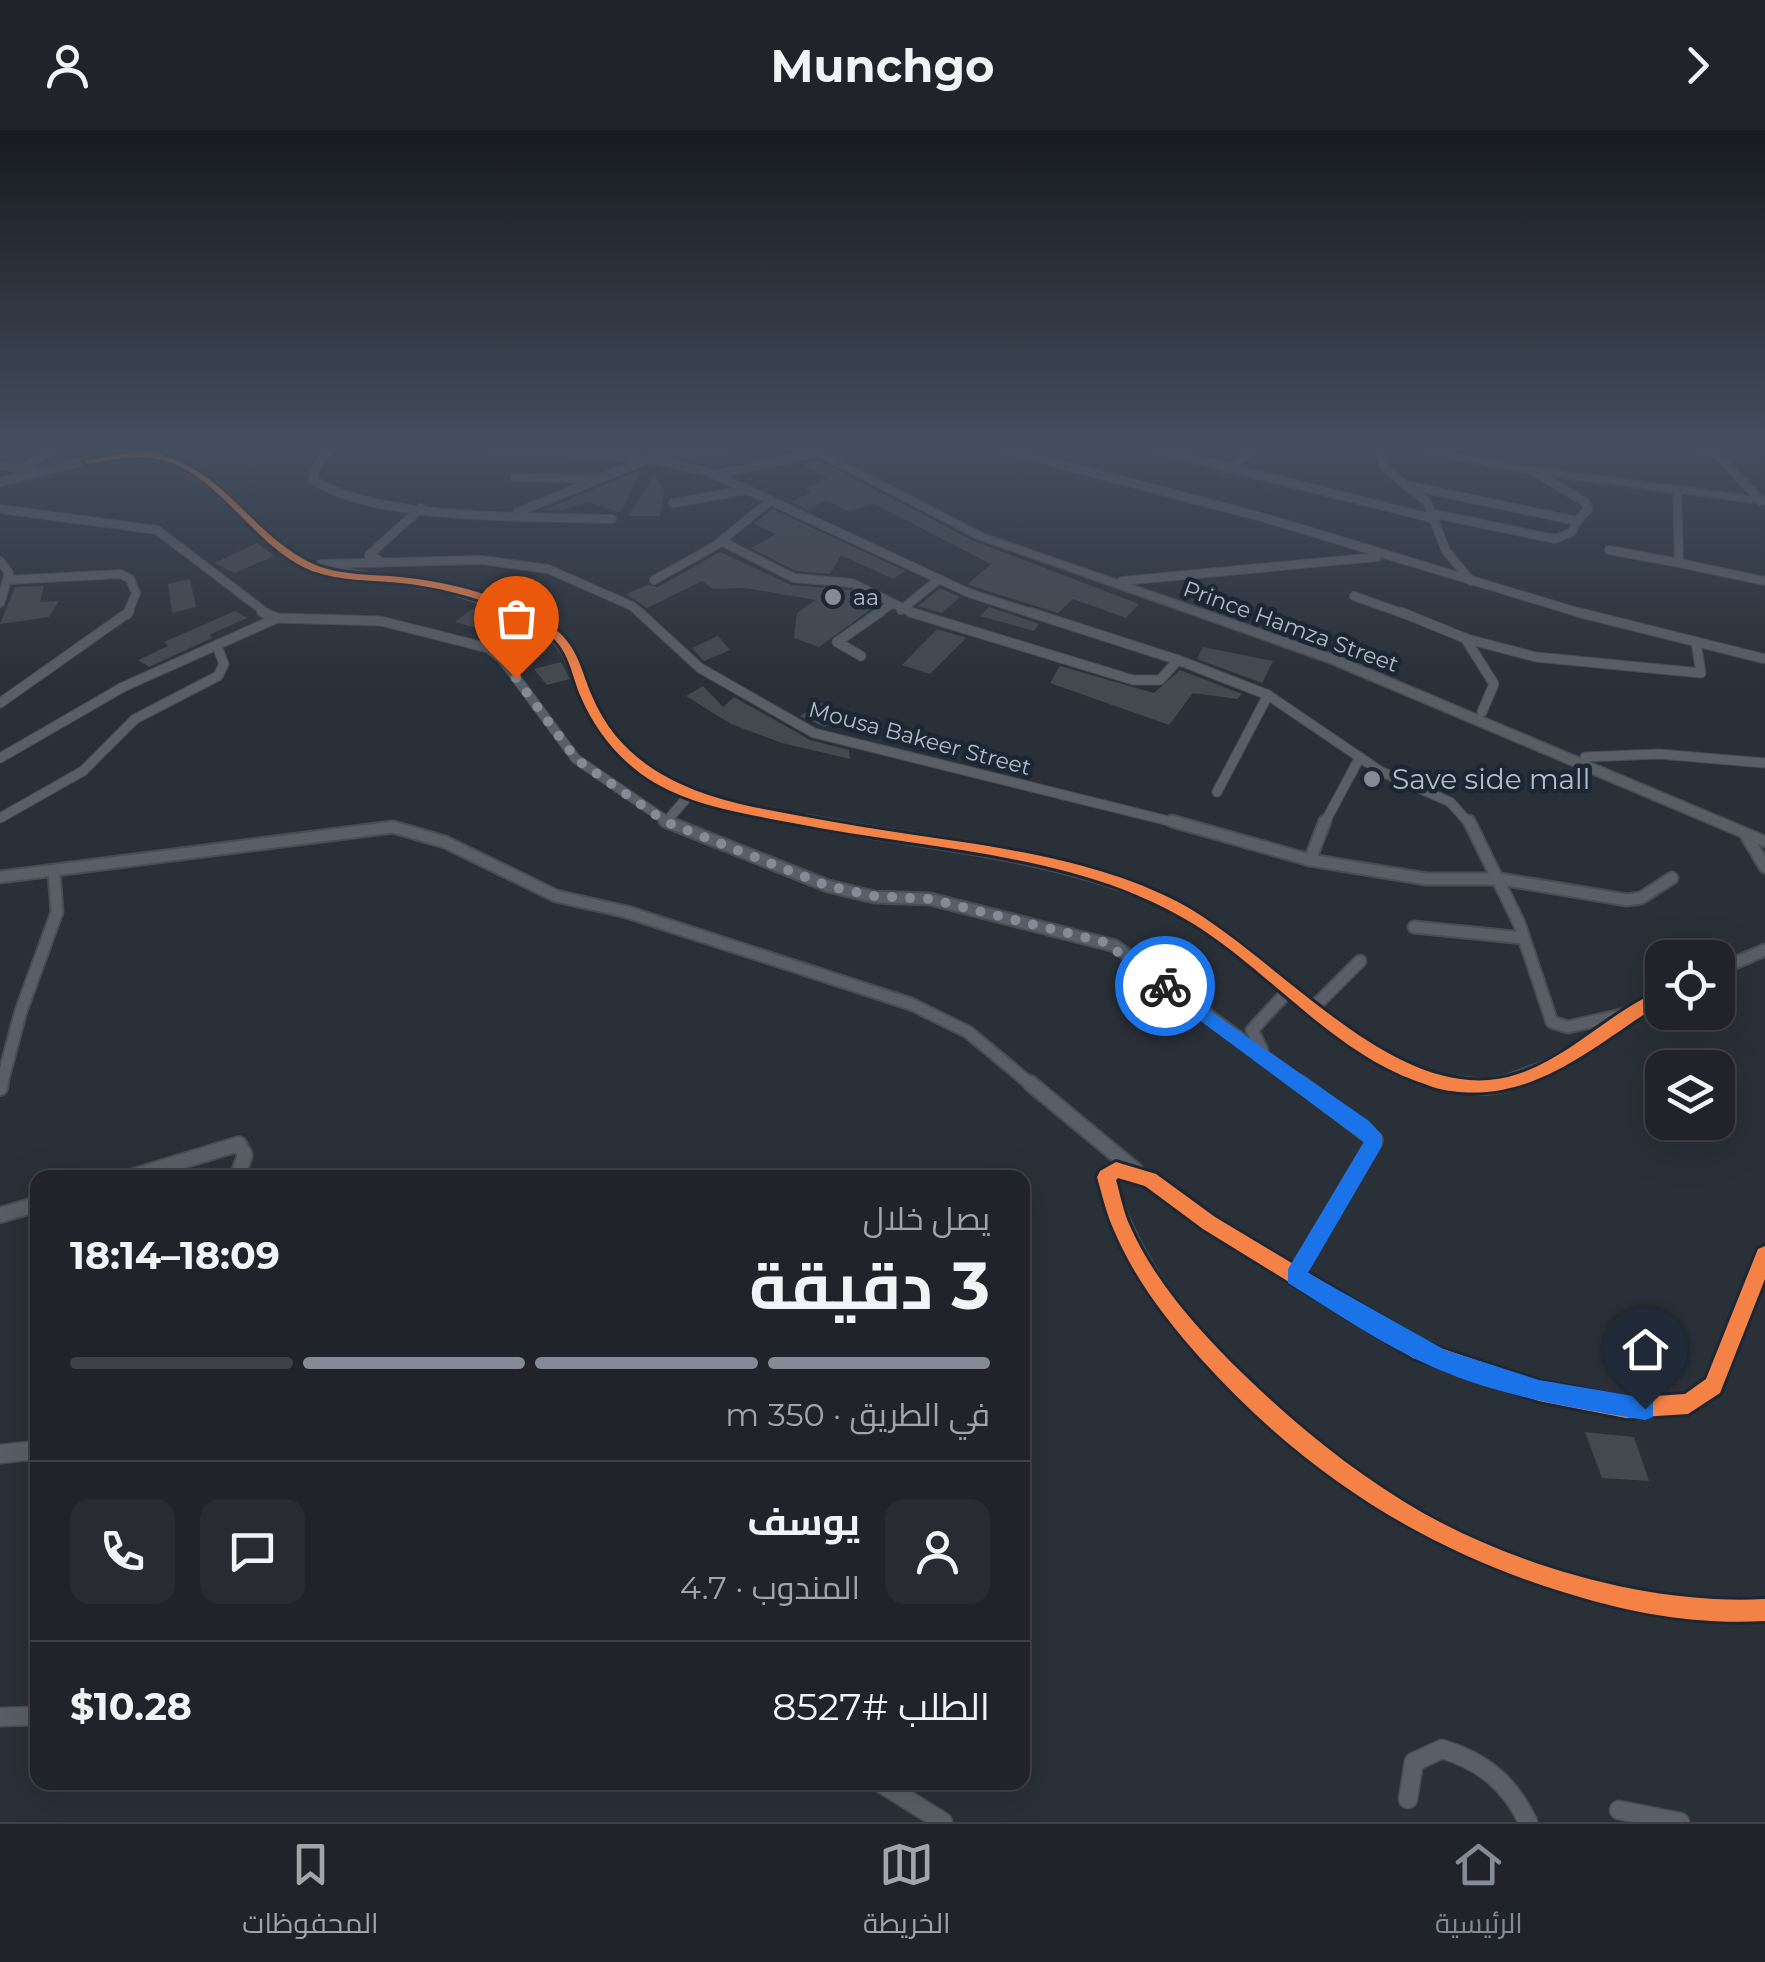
<!DOCTYPE html>
<html lang="ar">
<meta charset="utf-8">
<style>
:root{--surface:#20242a;--page:#282c32;--text:#f1f3f6;--muted:#a2a4a8;--line:#3d4147;--accent:#848b96}
body{margin:0;font-family:Montserrat,Cairo,sans-serif;background:var(--page);color:var(--text);direction:rtl;height:100vh;display:flex;flex-direction:column;font-size:38px;white-space:nowrap}
*{box-sizing:border-box;margin:0}
p{font-size:32px;color:var(--muted)}
.icon{flex:none;width:55px;height:55px;fill:none;stroke:currentColor;stroke-width:2;stroke-linecap:round;stroke-linejoin:round}
.map{position:relative;flex:1;overflow:hidden;direction:ltr}
.side{position:absolute;left:30px;top:1040px;width:1000px;height:620px;display:flex;flex-direction:column;background:var(--surface);border-radius:20px;box-shadow:0 10px 40px #0002,0 0 0 2px var(--line);direction:rtl}
.side>*{flex:none}
.controls{position:absolute;left:1645px;top:810px;display:grid;gap:20px}
.controls a{display:grid;place-items:center;width:90px;height:90px;border-radius:20px;background:var(--surface);box-shadow:0 10px 40px #0002,0 0 0 2px var(--line);font-size:50px}
.pin{position:absolute;display:grid;place-items:center;width:85px;height:85px;color:#fff;margin:-102px -42px;border-radius:50% 50% 50% 0;rotate:-45deg;box-shadow:0 0 10px #0007}
.pin .icon{rotate:45deg}
.courier{position:absolute;display:grid;place-items:center;width:100px;height:100px;margin:-50px;border:8px solid #1a73e8;border-radius:50%;background:#fff;color:#222;box-shadow:0 2px 12px #0007}
.overview em{font-style:normal;font-weight:700}
.overview div{display:flex;flex-direction:column-reverse}
.overview{display:flex;align-items:center;justify-content:space-between;height:170px;padding:0 40px}
h1{font-size:65px;font-weight:700;line-height:75px}
.bar{display:grid;grid-template-columns:repeat(4,1fr);gap:15px 10px;align-content:center;height:120px;padding:0 40px}
.bar i{height:12px;border-radius:8px;background:var(--line)}
.bar .current{background:var(--accent)}
.bar p{grid-column:span 4}
.line{display:flex;align-items:center;gap:25px;padding:0 40px;border-top:2px solid var(--line)}
.line div{flex:1}
.round{display:grid;place-items:center;flex:none;width:105px;height:105px;border-radius:20px;background:var(--page)}
header{display:flex;justify-content:space-between;align-items:center;height:130px;padding:0 40px;background:var(--surface);font-size:45px;font-weight:700}
.dock{display:flex;justify-content:space-around;align-items:center;height:140px;border-top:2px solid var(--line);background:var(--surface);font-size:28px;color:var(--muted)}
.dock a{display:grid;justify-items:center;gap:5px}
.dock .current{color:var(--accent)}
.map>svg:first-child{display:block}
</style>
<header><svg class="icon" aria-label="forward" viewBox="0 0 24 24"><path d="M9 5l7 7-7 7"/></svg>Munchgo<svg class="icon" aria-label="person" viewBox="0 0 24 24"><circle cx="12" cy="8" r="4"/><path d="M4 21q1-7 8-7t8 7"/></svg></header>
<div class="map">
<svg width="1765" height="1692" viewBox="0 0 1765 1692">
<rect width="100%" height="100%" fill="#2a3038"/>
<g fill="#444950">
<path d="M688 316H741L727 323 741 332 716 337 675 326Z"/>
<path d="M818 330 974 411 1139 474 1126 488 1073 469 1058 483 972 456 968 454 991 434 872 373 849 382 826 370 808 380 791 372 811 362 804 358 829 349 801 334Z"/>
<path d="M640 340 621 383 589 372 562 380H543Z"/>
<path d="M655 345 664 362 660 386H628Z"/>
<path d="M772 379 905 441 893 449 841 425 830 444 796 441 751 418 776 404 754 394Z"/>
<path d="M257 413 274 426 235 443 214 433Z"/>
<path d="M720 422 791 455 850 460 878 474 819 517 794 508 797 483 816 470 745 458 713 459 702 451 647 478 626 464 648 455 658 457Z"/>
<path d="M190 449 196 477 172 483 168 454Z"/>
<path d="M44 456 40 472 59 471 49 487 0 494 15 457Z"/>
<path d="M940 458 960 467 942 483 918 476Z"/>
<path d="M476 476 505 487 486 501 455 492Z"/>
<path d="M989 477 1025 489 1039 494 1034 501 980 486Z"/>
<path d="M235 481 247 488 209 505 212 508 149 537 138 530 168 516 164 512Z"/>
<path d="M937 499 966 508 930 544 902 535Z"/>
<path d="M718 506 730 520 704 531 692 518Z"/>
<path d="M1203 517 1273 531 1262 553 1197 529Z"/>
<path d="M561 532 570 549 547 555 534 539Z"/>
<path d="M1060 536 1154 563 1180 540 1242 564 1237 569 1193 563 1169 595 1050 553Z"/>
<path d="M703 556 723 577 734 567 810 610 849 620 850 629 782 613 731 594 686 566Z"/>
<path d="M821 573 847 584 825 597 800 586Z"/>
<path d="M1585 1302 1634 1307 1649 1351 1602 1348Z"/>
</g>
<g fill="none" stroke-linecap="round" stroke-linejoin="round">
<g stroke="#484c53" stroke-width="10">
<g id="street-far4">
<path d="M333 316 316 337 313 350C381 392 531 386 612 389"/>
<path d="M446 316 649 328 709 342 969 463 1037 485"/>
<path d="M991 316 1265 388 1587 485"/>
<path d="M1143 316 1431 388"/>
<path d="M1376 316 1387 340 1427 372 1446 421 1471 451"/>
<path d="M1693 316 1718 325 1761 371"/>
<path d="M111 324 133 316"/>
<path d="M88 331 143 325 173 330 213 356 269 410 311 437 446 458 523 485"/>
<path d="M0 336 34 340"/>
<path d="M21 339 60 316"/>
<path d="M1225 339 1261 316"/>
<path d="M715 345 815 323"/>
<path d="M515 347 595 349"/>
<path d="M0 352 93 329"/>
<path d="M1406 355 1577 391 1588 379 1585 372 1533 341"/>
<path d="M1677 362 1679 433 1765 451"/>
<path d="M673 373 747 360"/>
<path d="M0 379 157 400 269 485"/>
<path d="M518 382 680 316"/>
<path d="M1430 383 1555 409 1572 402 1577 391"/>
<path d="M721 411 794 448 852 453 917 485"/>
<path d="M1609 420 1679 433"/>
<path d="M377 429 369 425 421 378"/>
<path d="M0 431 9 443 0 473"/>
<path d="M321 434 481 430 548 439 632 476 642 485"/>
<path d="M7 450 121 444 130 449 136 463 127 485"/>
<path d="M654 450 715 416 770 371"/>
<path d="M1122 451 1377 427"/>
<path d="M1354 466 1407 485"/>
<path d="M901 480 938 450"/>
<path d="M876 485 890 475"/>
</g>
</g>
<g stroke="#484c53" stroke-width="11">
<g id="street-far3">
<path d="M262 482 277 488 381 491 488 518 502 529 576 629 671 694"/>
<path d="M517 482C577 510 568 539 598 589 645 668 737 678 820 694"/>
<path d="M639 482 700 538 814 603 1181 694"/>
<path d="M910 482 1133 550H1160L1178 530"/>
<path d="M1029 482 1178 530 1268 565 1380 641 1450 672 1470 694"/>
<path d="M1401 482 1467 509 1536 527 1701 543 1696 512"/>
<path d="M1577 482 1765 529"/>
<path d="M1465 508 1494 554 1482 582"/>
<path d="M861 526 837 512 880 482"/>
<path d="M0 573 129 482"/>
<path d="M1585 627 1659 624 1765 633"/>
<path d="M0 628 123 557 277 488"/>
<path d="M1217 662 1268 565"/>
<path d="M0 688 83 641 135 589 218 546 224 534 217 516"/>
<path d="M666 692 690 664"/>
<path d="M1324 694 1360 627"/>
</g>
</g>
<g stroke="#484c53" stroke-width="15">
<g id="street-far2">
<path d="M665 691 828 756 874 767 930 769 1115 816 1285 942"/>
<path d="M807 691C928 715 1054 721 1168 773 1273 821 1347 948 1469 956"/>
<path d="M1172 691 1310 730 1426 749H1500L1627 770 1641 768 1672 748"/>
<path d="M1469 691 1519 793 1552 892 1568 897 1621 885"/>
<path d="M1746 705 1765 737"/>
<path d="M1310 730 1325 691"/>
<path d="M0 747 393 697 445 712 556 766 627 782 911 874 968 902 1033 956"/>
<path d="M1414 797 1524 808"/>
<path d="M1718 840 1765 820"/>
<path d="M1314 877 1360 831"/>
<path d="M1262 920 1252 900 1290 859"/>
<path d="M1282 940 1303 956"/>
<path d="M1 956 21 881 57 782 54 742"/>
<path d="M1494 956 1556 933 1662 866"/>
</g>
</g>
<g stroke="#484c53" stroke-width="18">
<g id="street-far1">
<path d="M1030 953 1135 1040"/>
<path d="M1443 953 1487 957 1507 953"/>
<path d="M0 958 1 953"/>
<path d="M127 1048 239 1014 245 1025 237 1048"/>
<path d="M0 1085 38 1074"/>
<path d="M1295 1146 1375 1010 1300 953"/>
<path d="M1270 1283C1197 1214 1136 1145 1106 1047L1116 1040 1150 1050 1209 1093 1420 1221 1539 1261 1626 1278 1688 1274 1713 1256 1765 1125"/>
</g>
</g>
<g stroke="#484c53" stroke-width="21">
<g id="street">
<path d="M1268 1281C1397 1403 1585 1490 1765 1480"/>
<path d="M0 1324 38 1320"/>
<path d="M0 1587 38 1586"/>
<path d="M879 1652 943 1692"/>
<path d="M1408 1669 1414 1632 1442 1619C1483 1631 1510 1654 1528 1692"/>
<path d="M1619 1680 1680 1692"/>
</g>
</g>
<g stroke="#484c53" stroke-width="3">
<g id="secondary">
<path d="M799 316H812L984 404 1340 527 1765 706V717L1330 533 976 408Z"/>
<path d="M1390 316H1413L1533 338 1765 368V374L1533 344Z"/>
</g>
</g>
<use href="#street-far4" stroke="#5a5e66" stroke-width="8"/>
<use href="#street-far3" stroke="#5a5e66" stroke-width="9"/>
<use href="#street-far2" stroke="#5a5e66" stroke-width="11"/>
<use href="#street-far1" stroke="#5a5e66" stroke-width="14"/>
<use href="#street" stroke="#5a5e66" stroke-width="18"/>
<use href="#secondary" fill="#595d64" fill-rule="evenodd"/>
<g stroke="#1d2633" stroke-width="6">
<g id="cycleway">
<path d="M151 322C226 339 247 401 311 433 338 446 371 444 400 447 452 452 514 468 556 500 578 517 582 543 592 566 621 635 684 662 753 677 800 686 847 695 895 702 988 716 1095 728 1180 773 1271 822 1381 959 1489 950 1557 944 1602 884 1662 860V873C1595 914 1536 973 1451 961 1439 960 1428 955 1416 951 1334 921 1275 848 1203 800 1177 783 1150 770 1122 759 1017 720 902 715 793 693 746 684 697 677 655 653 621 633 595 601 580 565 572 545 569 523 553 508 517 476 448 458 401 453 371 450 340 451 312 441 251 417 216 335 151 328 131 325 108 331 88 334L84 331 120 324Z"/>
<path d="M1116 1032 1156 1044 1215 1087 1425 1213 1539 1251 1626 1268 1685 1264 1706 1249 1758 1119 1765 1116V1149L1720 1263 1688 1284 1626 1288 1539 1271 1413 1228 1203 1099 1145 1056 1118 1048 1116 1050C1120 1064 1123 1080 1129 1094 1157 1158 1210 1213 1260 1260 1309 1306 1364 1349 1423 1383 1522 1438 1652 1475 1765 1469V1491C1695 1495 1629 1483 1563 1462 1420 1418 1302 1341 1202 1230 1167 1191 1133 1147 1113 1098 1106 1082 1102 1064 1097 1047L1100 1041Z"/>
</g>
</g>
<use href="#cycleway" fill="#f48246" fill-rule="evenodd"/>
</g>
<linearGradient id="sky" x2="0" y2="1"><stop stop-color="#171a1f"/><stop offset="0.57" stop-color="#444e5e"/><stop offset="1" stop-color="#444e5e" stop-opacity="0"/></linearGradient>
<rect width="1765" height="553" fill="url(#sky)"/>
<path fill="#1a73e8" d="M1165 850 1369 991 1382 1005V1016L1308 1143 1445 1220 1539 1250 1645 1268 1653 1271V1287L1645 1290C1575 1278 1502 1267 1435 1238 1383 1215 1336 1183 1288 1153V1139L1364 1012 1160 861 1157 856Z"/>
<g fill="none" stroke-linecap="round" stroke-linejoin="round">
<path stroke="#848b96" stroke-width="10" stroke-dasharray="0 18" d="M516 548 576 629 666 692 828 756 874 766 930 769 1104 812 1165 856"/>
</g>
<g fill="#848b96" stroke="#1d2633" stroke-width="4">
<circle cx="833" cy="467" r="10"/>
<circle cx="1372" cy="649" r="10"/>
</g>
<g text-anchor="middle" stroke-width="9" stroke-linejoin="round" paint-order="stroke">
<g font-size="22" fill="#b4bcc9" stroke="#1d2633" text-anchor="start">
<text x="853" y="475">aa</text>
</g>
<g font-size="22" fill="#b4bcc9" stroke="#1d2633">
<text transform="translate(1291 496) rotate(20)" y="8">Prince Hamza Street</text>
<text transform="translate(920 608) rotate(15)" y="8">Mousa Bakeer Street</text>
</g>
<g font-size="28" fill="#b4bcc9" stroke="#1d2633" text-anchor="start">
<text x="1392" y="659">Save side mall</text>
</g>
</g>
</svg>
<div class="controls">
<a><svg class="icon" aria-label="locate" viewBox="0 0 24 24"><circle cx="12" cy="12" r="6"/><path d="M12 2v4M12 18v4M2 12h4M18 12h4"/></svg></a>
<a><svg class="icon" aria-label="layers" viewBox="0 0 24 24"><path d="M12 4l9 5-9 5-9-5zM3 14l9 5 9-5"/></svg></a>
</div>
<div class="pin" style="left:516px;top:548px;background:#ea580c"><svg class="icon" aria-label="bag" viewBox="0 0 24 24"><path d="M5 8h14l-1 12H6zM9 8a3 3 0 0 1 6 0"/></svg></div>
<div class="pin" style="left:1645px;top:1279px;background:#1f2937"><svg class="icon" aria-label="home" viewBox="0 0 24 24"><path d="M3 11l9-7 9 7M6 9v11h12V9"/></svg></div>
<div class="courier" style="left:1165px;top:856px"><svg class="icon" aria-label="bike" viewBox="0 0 24 24"><circle cx="6" cy="16" r="4"/><circle cx="18" cy="16" r="4"/><path d="M6 16l4-8h5l3 8M10 8l3 8H6M13 5h3"/></svg></div>
<section class="side">
<div class="overview"><div><h1>3 دقيقة</h1><p>يصل خلال</p></div><em>18:09–18:14</em></div>
<div class="bar"><i class="current"></i><i class="current"></i><i class="current"></i><i></i><p>في الطريق · 350 m</p></div>
<div class="line" style="height:180px"><a class="round"><svg class="icon" aria-label="person" viewBox="0 0 24 24"><circle cx="12" cy="8" r="4"/><path d="M4 21q1-7 8-7t8 7"/></svg></a><div><b>يوسف</b><p>المندوب · 4.7</p></div><a class="round"><svg class="icon" aria-label="chat" viewBox="0 0 24 24"><path d="M4 5h16v11H9l-5 4z"/></svg></a><a class="round"><svg class="icon" aria-label="phone" viewBox="0 0 24 24"><path d="M5 4h4l2 5-3 2q2 4 5 5l2-3 5 2v4C11 20 4 13 5 4z"/></svg></a></div>
<div class="line" style="height:130px"><div>الطلب #8527</div><b>$10.28</b></div>
</section>
</div>
<nav class="dock">
<a class="current"><svg class="icon" aria-label="home" viewBox="0 0 24 24"><path d="M3 11l9-7 9 7M6 9v11h12V9"/></svg>الرئيسية</a>
<a><svg class="icon" aria-label="map" viewBox="0 0 24 24"><path d="M3 6l6-2 6 2 6-2v14l-6 2-6-2-6 2zM9 4v14M15 6v14"/></svg>الخريطة</a>
<a><svg class="icon" aria-label="saved" viewBox="0 0 24 24"><path d="M7 4h10v16l-5-4-5 4z"/></svg>المحفوظات</a>
</nav>
